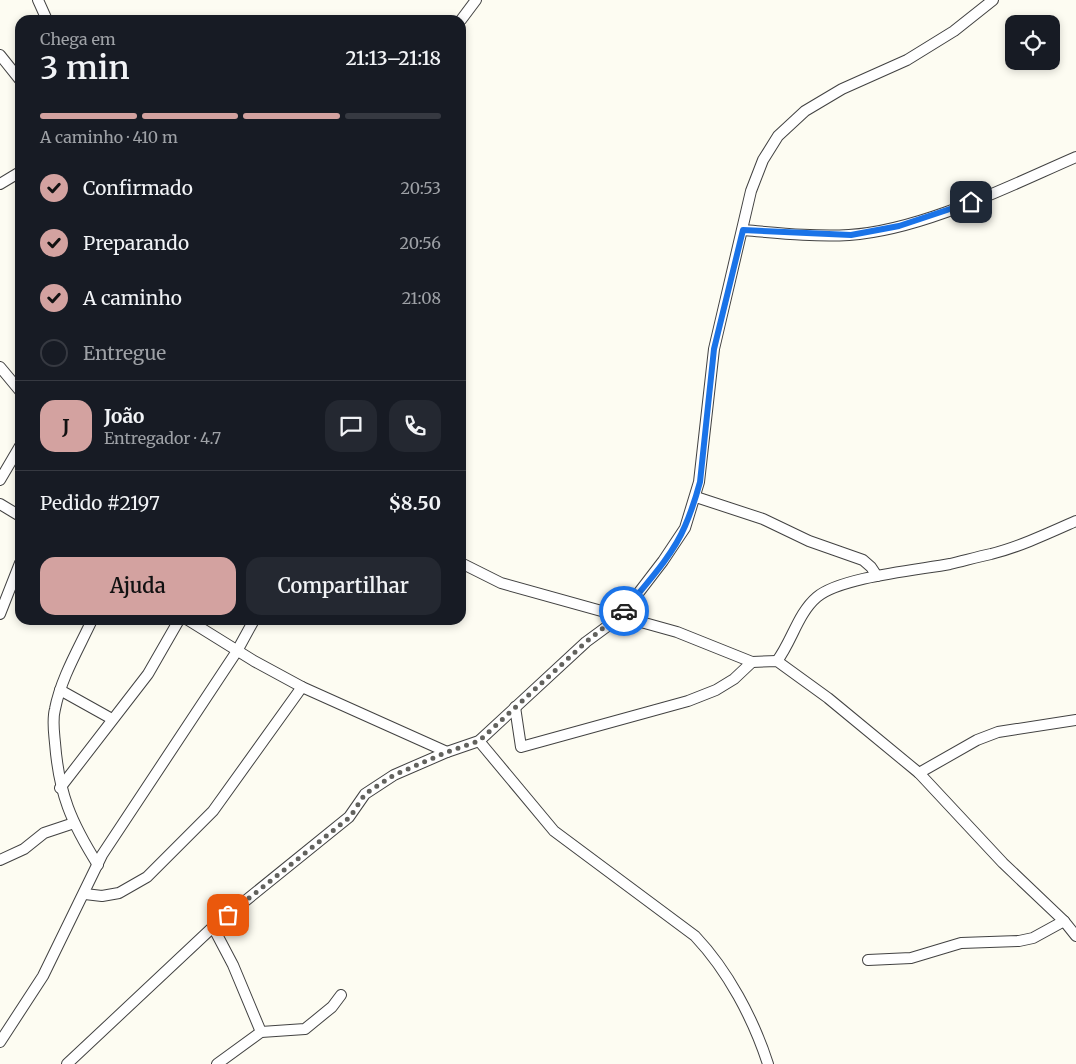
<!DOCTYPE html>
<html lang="pt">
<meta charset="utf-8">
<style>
:root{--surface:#171b24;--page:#242831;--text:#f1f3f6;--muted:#9ea1a6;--line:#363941;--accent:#d3a2a0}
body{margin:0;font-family:Merriweather,serif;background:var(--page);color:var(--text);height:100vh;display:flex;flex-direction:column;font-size:19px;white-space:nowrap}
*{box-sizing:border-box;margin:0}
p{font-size:16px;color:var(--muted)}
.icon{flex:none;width:28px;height:28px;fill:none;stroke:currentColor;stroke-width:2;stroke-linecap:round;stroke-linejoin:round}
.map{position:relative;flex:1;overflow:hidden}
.side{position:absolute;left:15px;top:15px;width:451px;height:610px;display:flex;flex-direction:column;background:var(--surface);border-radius:15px;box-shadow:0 2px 8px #0003}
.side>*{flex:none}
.controls{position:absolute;left:1005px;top:15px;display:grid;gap:10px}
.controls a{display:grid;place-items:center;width:55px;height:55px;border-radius:10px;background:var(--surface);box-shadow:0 2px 8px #0003;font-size:25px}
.pin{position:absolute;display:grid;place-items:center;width:42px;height:42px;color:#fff;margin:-21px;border-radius:10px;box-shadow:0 2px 8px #0006}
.courier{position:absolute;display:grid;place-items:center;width:50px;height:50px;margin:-25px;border:4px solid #1a73e8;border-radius:50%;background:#fff;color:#222;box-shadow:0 1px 6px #0007}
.summary em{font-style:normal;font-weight:600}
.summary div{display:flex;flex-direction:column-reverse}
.summary{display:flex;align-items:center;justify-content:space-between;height:85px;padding:0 25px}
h1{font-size:32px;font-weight:600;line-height:38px}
.bar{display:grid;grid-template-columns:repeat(4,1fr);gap:8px 5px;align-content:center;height:60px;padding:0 25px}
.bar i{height:6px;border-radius:4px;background:var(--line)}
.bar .selected{background:var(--accent)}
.bar p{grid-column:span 4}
.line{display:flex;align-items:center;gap:12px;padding:0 25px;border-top:1px solid var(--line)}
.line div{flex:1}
.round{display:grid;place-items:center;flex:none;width:52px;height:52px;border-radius:15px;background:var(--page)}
ol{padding:0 25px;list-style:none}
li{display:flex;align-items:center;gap:15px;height:55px}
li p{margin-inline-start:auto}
li .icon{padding:5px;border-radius:50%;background:var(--accent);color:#111;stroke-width:4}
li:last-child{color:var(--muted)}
li i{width:28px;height:28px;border:2px solid var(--line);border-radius:50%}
.primary-button{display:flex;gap:10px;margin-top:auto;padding:10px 25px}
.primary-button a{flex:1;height:58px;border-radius:15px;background:var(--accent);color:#111;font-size:20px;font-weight:600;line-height:58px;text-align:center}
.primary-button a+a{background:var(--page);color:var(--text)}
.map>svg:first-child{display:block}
</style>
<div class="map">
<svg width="1076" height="1064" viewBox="0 0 1076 1064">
<rect width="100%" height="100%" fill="#fdfcf2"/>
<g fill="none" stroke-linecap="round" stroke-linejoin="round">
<g stroke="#424242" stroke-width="12">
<g id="minor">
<path d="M38 0 47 20"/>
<path d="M461 20 476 0"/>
<path d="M0 55 20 80"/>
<path d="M0 184 20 172"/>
<path d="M743 230C778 233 814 237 849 235 923 230 1009 186 1076 157"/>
<path d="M0 367 20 391"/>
<path d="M0 480 20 446"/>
<path d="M696 497 763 519 809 541 863 560 871 567 877 576"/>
<path d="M0 504 20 516"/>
<path d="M461 563 501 583 677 632 752 662 777 661 828 698 919 773 1003 863 1064 921 1076 936"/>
<path d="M0 614 20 563"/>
<path d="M92 620C79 648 61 678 55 709 52 720 54 732 55 743 59 794 71 822 98 865"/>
<path d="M188 620 254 661 302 687 447 752"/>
<path d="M777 661C792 641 798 613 817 597 841 577 918 570 950 564 963 561 977 557 991 554 1019 547 1049 533 1076 521"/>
<path d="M60 690 112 719"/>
<path d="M515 707 521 747 688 701 716 690 734 679 752 662"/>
<path d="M479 741 554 831 695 936C728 971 753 1018 768 1064"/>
<path d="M919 773 977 740 998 732 1076 720"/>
<path d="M60 788 148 674 179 620"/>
<path d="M0 860 24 849 44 833 74 823"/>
<path d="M85 894 102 896 119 893 147 877 213 811 302 687"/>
<path d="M213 927 233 965 261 1032"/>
<path d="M868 960 911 958 961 943 1019 941 1033 938 1064 921"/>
<path d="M0 1042 43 976 102 855 237 651 254 620"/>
<path d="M67 1064 213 927 349 817 365 794 394 775 447 752 479 741 586 642 620 617 663 561 685 528 699 482 714 349 751 191 763 160 778 136 805 111 842 89 907 60 954 31 993 0"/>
<path d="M217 1064 261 1032 305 1029 332 1007 341 995"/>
</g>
</g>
<use href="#minor" stroke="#fff" stroke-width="10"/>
</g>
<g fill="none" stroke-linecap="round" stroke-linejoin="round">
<path stroke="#62625e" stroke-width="5" stroke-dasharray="0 9" d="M228 915 350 817 365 794 394 775 447 752 479 741 586 642 624 611"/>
<path stroke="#1a73e8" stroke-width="6" d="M624 611C645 585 672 557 685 526 691 512 696 497 700 482L714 349 743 230 851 235 899 226 971 202"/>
</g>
</svg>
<div class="controls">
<a><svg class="icon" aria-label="locate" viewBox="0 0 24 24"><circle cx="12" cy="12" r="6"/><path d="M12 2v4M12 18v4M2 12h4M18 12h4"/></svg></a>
</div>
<div class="pin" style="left:228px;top:915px;background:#ea580c"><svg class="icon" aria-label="bag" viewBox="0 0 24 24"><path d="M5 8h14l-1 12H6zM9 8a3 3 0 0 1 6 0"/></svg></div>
<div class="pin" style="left:971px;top:202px;background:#1f2937"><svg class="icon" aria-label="home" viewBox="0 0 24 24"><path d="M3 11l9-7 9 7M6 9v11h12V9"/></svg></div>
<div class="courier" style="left:624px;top:611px"><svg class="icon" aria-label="car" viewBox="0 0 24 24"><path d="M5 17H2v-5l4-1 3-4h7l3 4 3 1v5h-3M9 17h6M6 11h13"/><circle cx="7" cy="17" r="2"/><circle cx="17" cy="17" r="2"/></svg></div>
<section class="side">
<div class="summary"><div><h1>3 min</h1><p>Chega em</p></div><em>21:13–21:18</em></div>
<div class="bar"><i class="selected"></i><i class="selected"></i><i class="selected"></i><i></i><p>A caminho · 410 m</p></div>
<ol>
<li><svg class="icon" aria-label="check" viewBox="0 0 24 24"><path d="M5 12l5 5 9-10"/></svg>Confirmado<p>20:53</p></li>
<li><svg class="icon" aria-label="check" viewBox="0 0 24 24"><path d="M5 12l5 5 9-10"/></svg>Preparando<p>20:56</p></li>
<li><svg class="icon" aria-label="check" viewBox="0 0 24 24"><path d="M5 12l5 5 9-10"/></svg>A caminho<p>21:08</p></li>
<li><i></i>Entregue</li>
</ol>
<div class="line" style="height:90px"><b class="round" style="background:var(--accent);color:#111">J</b><div><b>João</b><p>Entregador · 4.7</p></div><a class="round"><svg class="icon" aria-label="chat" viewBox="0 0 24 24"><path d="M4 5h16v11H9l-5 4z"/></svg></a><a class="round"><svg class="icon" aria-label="phone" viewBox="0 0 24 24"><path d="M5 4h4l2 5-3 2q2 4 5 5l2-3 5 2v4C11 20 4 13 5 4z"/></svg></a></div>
<div class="line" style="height:65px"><div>Pedido #2197</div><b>$8.50</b></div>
<div class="primary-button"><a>Ajuda</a><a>Compartilhar</a></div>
</section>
</div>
